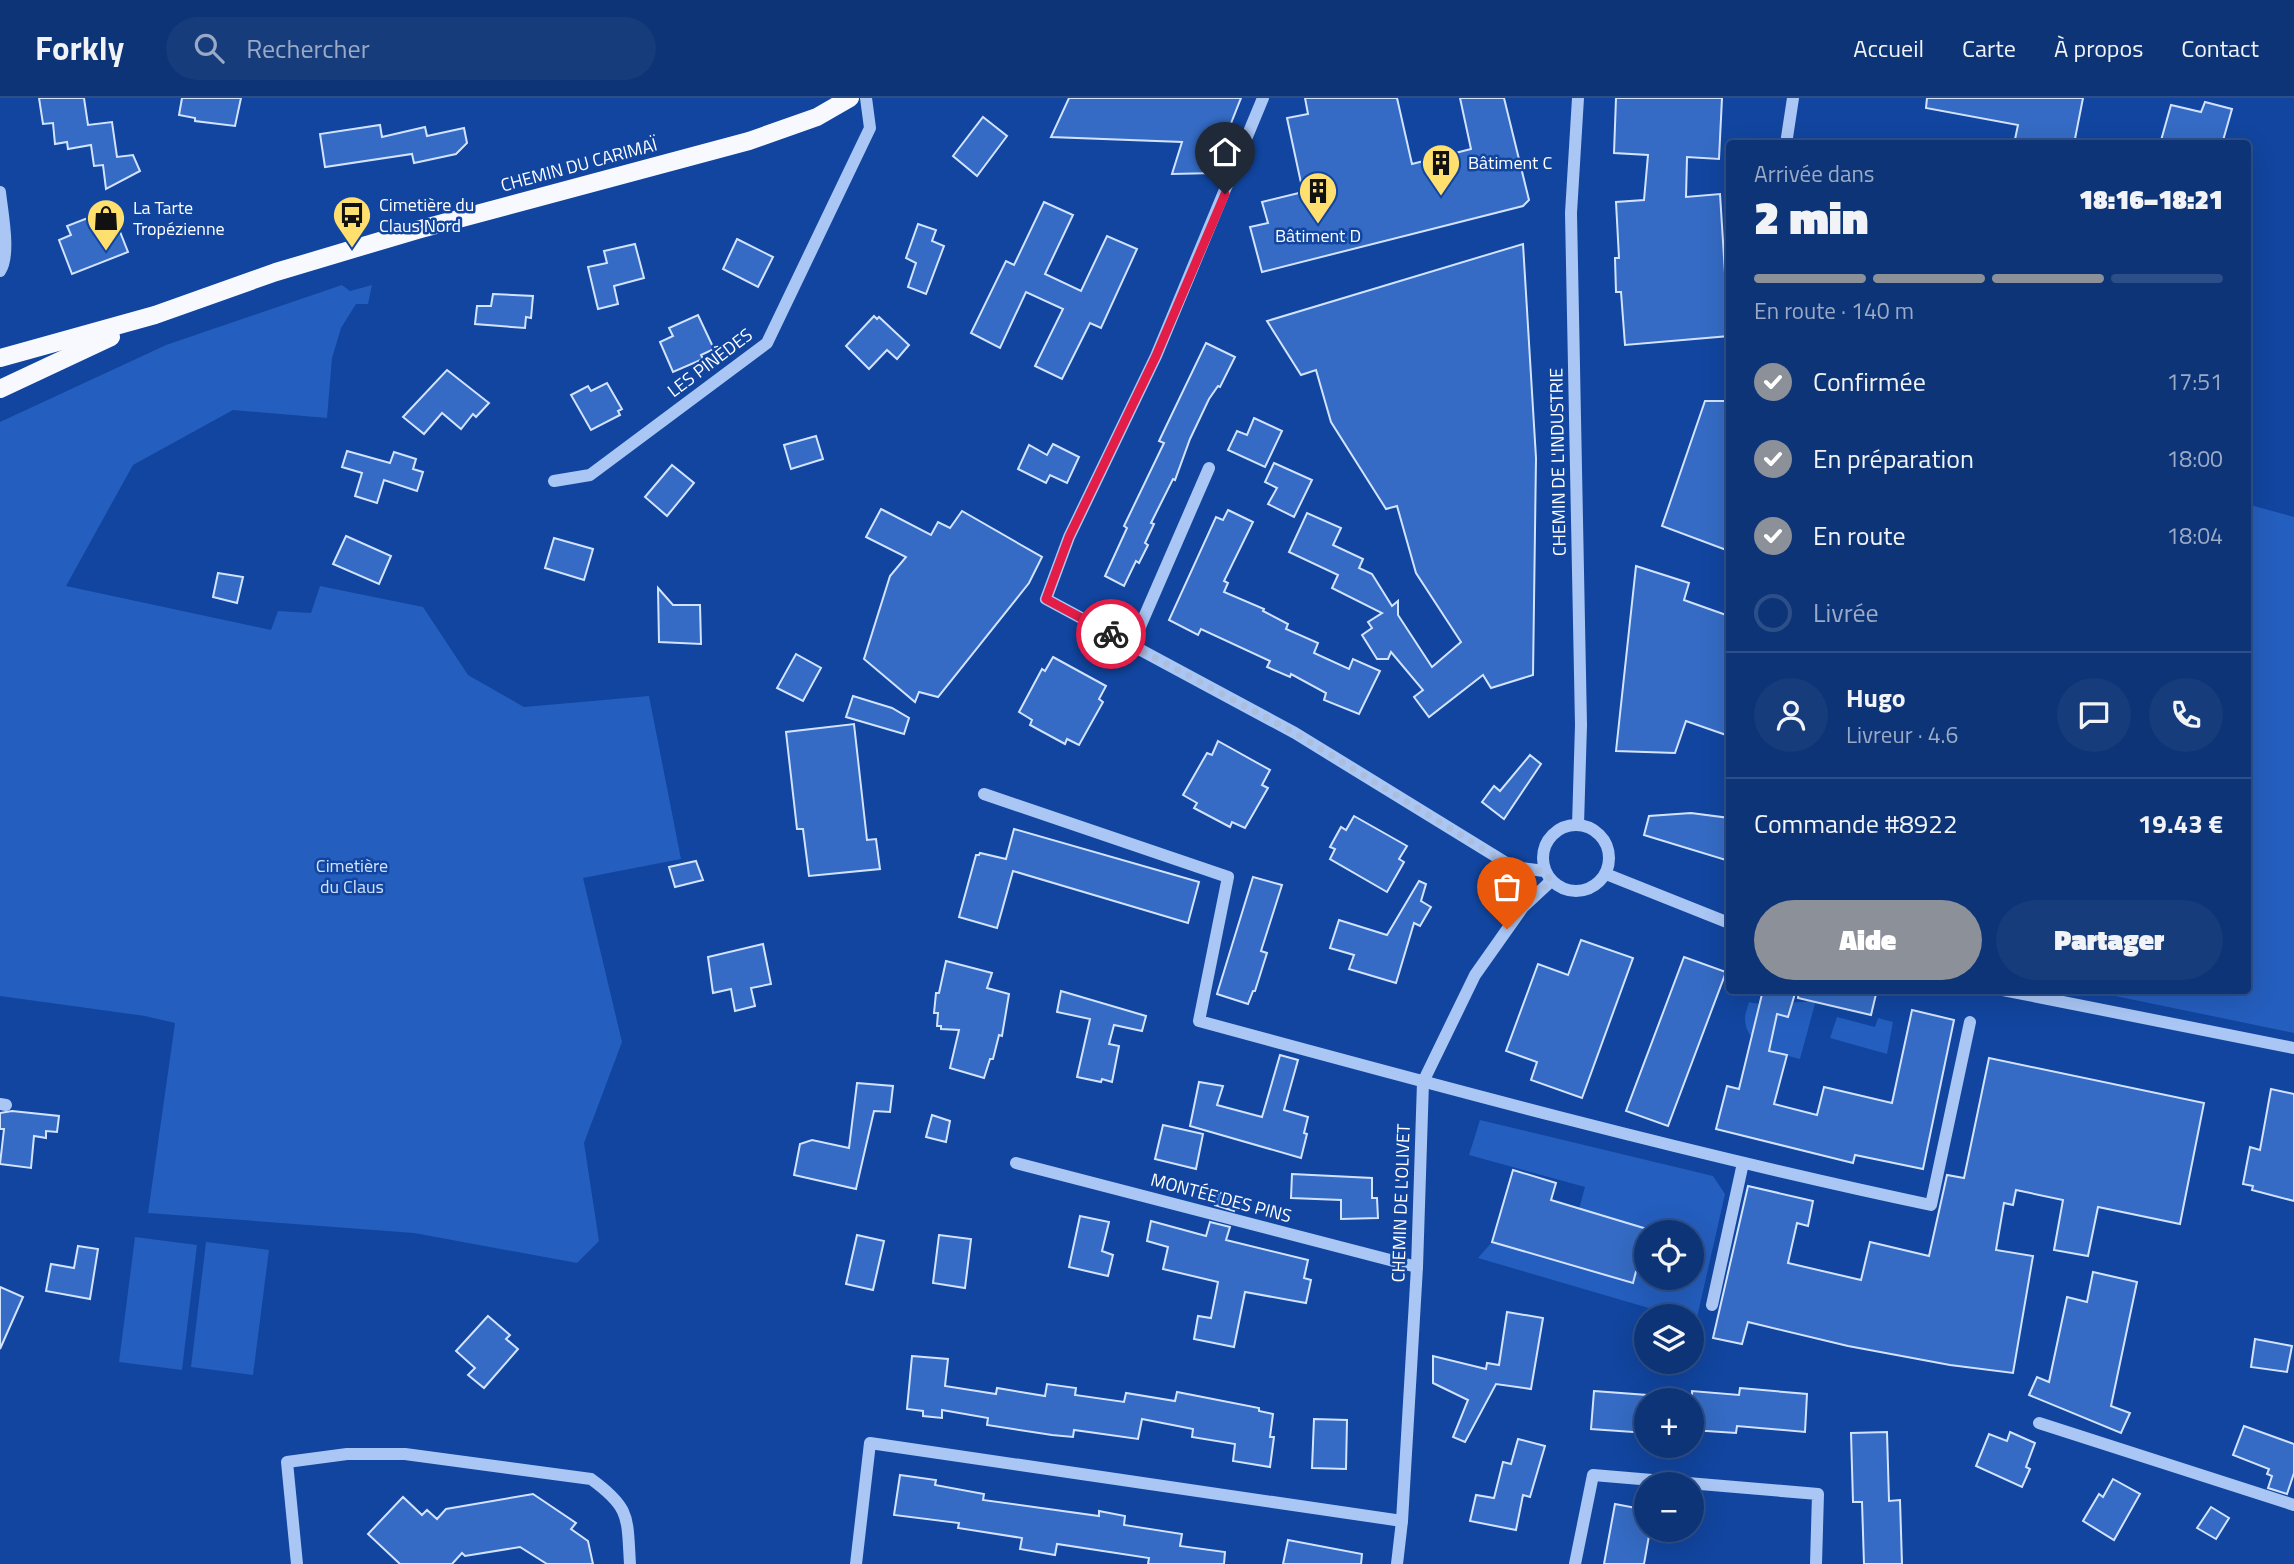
<!DOCTYPE html>
<html lang="fr">
<meta charset="utf-8">
<style>
:root{--surface:#0d3477;--page:#163c7c;--text:#f1f3f6;--muted:#9aaac6;--line:#2d4f89;--accent:#8c9099}
body{margin:0;font-family:"Titillium Web",sans-serif;background:var(--page);color:var(--text);height:100vh;display:flex;flex-direction:column;font-size:26px;white-space:nowrap}
*{box-sizing:border-box;margin:0}
p{font-size:23px;color:var(--muted)}
.icon{flex:none;width:38px;height:38px;fill:none;stroke:currentColor;stroke-width:2;stroke-linecap:round;stroke-linejoin:round}
.map{position:relative;flex:1;overflow:hidden}
.side{position:absolute;left:1726px;top:42px;width:525px;height:854px;display:flex;flex-direction:column;background:var(--surface);border-radius:7px;box-shadow:0 7px 28px #0002,0 0 0 2px var(--line)}
.side>*{flex:none}
.controls{position:absolute;left:1634px;top:1122px;display:grid;gap:14px}
.controls a{display:grid;place-items:center;width:70px;height:70px;border-radius:50%;background:var(--surface);box-shadow:0 7px 28px #0002,0 0 0 2px var(--line);font-size:35px}
.pin{position:absolute;display:grid;place-items:center;width:60px;height:60px;color:#fff;margin:-72px -30px;border-radius:50% 50% 50% 0;rotate:-45deg;box-shadow:0 0 7px #0007}
.pin .icon{rotate:45deg}
.courier{position:absolute;display:grid;place-items:center;width:70px;height:70px;margin:-35px;border:5px solid #e11d48;border-radius:50%;background:#fff;color:#222;box-shadow:0 2px 9px #0007}
.overview em{font-style:normal;font-weight:800}
.overview div{display:flex;flex-direction:column-reverse}
.overview{display:flex;align-items:center;justify-content:space-between;height:119px;padding:0 28px}
h1{font-size:46px;font-weight:800;line-height:52px}
.bar{display:grid;grid-template-columns:repeat(4,1fr);gap:10px 7px;align-content:center;height:84px;padding:0 28px}
.bar i{height:9px;border-radius:5px;background:var(--line)}
.bar .current{background:var(--accent)}
.bar p{grid-column:span 4}
.line{display:flex;align-items:center;gap:18px;padding:0 28px;border-top:2px solid var(--line)}
.line div{flex:1}
.round{display:grid;place-items:center;flex:none;width:74px;height:74px;border-radius:37px;background:var(--page)}
ol{padding:0 28px;list-style:none}
li{display:flex;align-items:center;gap:21px;height:77px}
li p{margin-inline-start:auto}
li .icon{padding:7px;border-radius:50%;background:var(--accent);color:#fff;stroke-width:4}
li:last-child{color:var(--muted)}
li i{width:38px;height:38px;border:4px solid var(--line);border-radius:50%}
.button{display:flex;gap:14px;margin-top:auto;padding:14px 28px}
.button a{flex:1;height:80px;border-radius:42px;background:var(--accent);color:#fff;font-size:28px;font-weight:800;line-height:80px;text-align:center}
.button a+a{background:var(--page);color:var(--text)}
header{display:flex;align-items:center;gap:42px;box-sizing:border-box;height:98px;padding:0 35px;background:var(--surface);border-bottom:2px solid var(--line)}
header strong{font-size:33px}
nav{display:flex;gap:38px;margin-inline-start:auto;font-size:24px}
.search{width:490px;height:63px;background:var(--page);display:flex;align-items:center;gap:18px;box-sizing:border-box;padding:0 24px;border-radius:38px;color:var(--muted);font-size:26px}
.map>svg:first-child{display:block}
</style>
<header>
<strong>Forkly</strong>
<div class="search"><svg class="icon" aria-label="search" viewBox="0 0 24 24"><circle cx="10" cy="10" r="6"/><path d="M15 15l6 6"/></svg>Rechercher</div>
<nav><a>Accueil</a><a>Carte</a><a>À propos</a><a>Contact</a></nav>
</header>
<div class="map">
<svg width="2294" height="1466" viewBox="0 0 2294 1466">
<rect width="100%" height="100%" fill="#11459f"/>
<g fill="#245ebe" fill-rule="evenodd">
<path d="M342 187 350 193 372 187 368 206H356L341 230 332 260 327 320 233 312 133 367 66 488 271 532 278 513 311 515 320 488 423 509 468 577 524 609 649 598 681 761 583 780 622 944 584 1045 599 1143 577 1165 414 1135 148 1115 175 925 145 918 0 898V324L166 247Z"/>
<path d="M2247 406 2294 419V935L2091 893 2247 892Z"/>
<path d="M1807 898 1816 902 1800 961C1779 955 1745 949 1745 920 1745 916 1748 908 1749 904 1767 909 1787 903 1806 904Z"/>
<path d="M1837 919 1875 929 1878 920 1893 924 1887 956 1830 940Z"/>
<path d="M1480 1022 1713 1078 1725 1096 1696 1224 1692 1223V1218H1676L1478 1160 1492 1144 1633 1185 1647 1132 1579 1111 1585 1089 1469 1057ZM1647 1134H1692V1180H1647Z"/>
<path d="M135 1139 197 1147 182 1272 119 1264Z"/>
<path d="M206 1144 269 1152 253 1277 191 1269Z"/>
</g>
<g fill="#356bc4" stroke="#d2e3fe" stroke-width="2">
<path d="M39 0H84L88 27 112 24 117 59 133 57 140 73 106 91 103 67 94 68 91 47 68 51 67 44 55 46 53 25 43 26Z"/>
<path d="M182 0H241L235 28 195 23V20L179 17Z"/>
<path d="M1069 0H1241L1222 48 1215 75 1172 76 1182 44 1051 39Z"/>
<path d="M1305 0H1397L1412 66 1471 51 1460 0H1504L1529 102 1523 108 1262 174 1250 129 1268 125 1262 104 1303 94 1287 20 1308 16Z"/>
<path d="M1616 0H1722L1719 61 1687 59 1686 99 1720 96 1729 238 1625 247 1621 194H1616L1615 160H1619L1616 104 1644 102 1648 57 1614 55Z"/>
<path d="M1927 0H2083L2074 46H2014L2018 27 1926 10Z"/>
<path d="M2205 4 2232 11 2222 46H2160L2171 7 2201 14Z"/>
<path d="M983 19 1007 38 977 78 953 58Z"/>
<path d="M380 27 382 39 425 29 427 38 464 30 467 45 456 56 414 65 412 56 325 69 320 36Z"/>
<path d="M1044 104 1073 117 1045 176 1081 193 1107 138 1137 151 1101 230 1090 225 1062 281 1035 268 1063 211 1026 194 1000 250 971 235 1006 163 1014 167Z"/>
<path d="M111 111 128 154 72 176 59 142 71 137 67 128Z"/>
<path d="M918 126 936 132 932 143 944 148 926 196 908 189 916 165 906 160Z"/>
<path d="M737 141 773 159 758 189 723 171Z"/>
<path d="M635 146 644 180 614 188 618 206 598 211 588 169 607 165 604 153Z"/>
<path d="M1523 146 1536 360 1533 577 1491 590 1483 577 1429 619 1414 599 1423 592 1391 554 1388 561H1377L1362 537 1372 530 1368 524 1382 515 1332 490 1338 477 1289 454 1307 415 1341 430 1333 447 1363 461 1359 470 1372 476 1392 508 1398 503V517L1432 569 1461 544 1416 475 1397 408 1386 411 1331 324 1316 272 1301 277 1267 223Z"/>
<path d="M493 196 533 198 531 220 526 219 525 230 475 226 477 208H491Z"/>
<path d="M698 217 714 251 701 257 703 261 673 274 660 244 673 238 669 230Z"/>
<path d="M874 218 877 221 879 219 909 247 897 261 887 252 869 271 846 248Z"/>
<path d="M1206 245 1235 259 1220 289 1218 288 1209 301 1190 341 1175 382 1173 381 1151 425 1154 426 1145 445 1148 447 1139 465 1136 463 1124 488 1105 478 1127 430 1124 428 1164 345 1159 343Z"/>
<path d="M447 272 489 305 476 319 473 316 461 331 442 315 424 336 403 319Z"/>
<path d="M607 285 622 311 618 313 620 317 591 332 571 297 588 288 591 293Z"/>
<path d="M1705 303H1729V453L1662 428Z"/>
<path d="M1254 320 1282 333 1265 369 1228 352 1237 333 1247 337Z"/>
<path d="M816 338 823 361 791 371 784 347Z"/>
<path d="M1053 346 1079 359 1067 385 1050 377 1046 385 1018 371 1029 347 1047 357Z"/>
<path d="M347 353 390 365 394 354 416 361 413 371 423 374 417 393 384 382 377 405 355 398 362 375 342 369Z"/>
<path d="M1274 365 1312 382 1294 419 1268 406 1277 390 1265 384Z"/>
<path d="M672 367 694 385 667 418 645 399Z"/>
<path d="M881 411 931 437 938 424 950 430 962 413 1042 459 1029 485 938 599 919 594 915 604 864 561 890 478 906 459 866 439Z"/>
<path d="M1228 412 1253 424 1224 483 1228 485 1224 494 1264 511 1263 513 1288 526 1286 531 1318 545 1314 555 1349 571 1353 561 1380 573 1359 616 1324 602 1326 595 1291 576 1290 579 1267 569 1270 563 1201 531 1198 537 1169 522 1216 419 1223 422Z"/>
<path d="M346 438 391 458 379 486 333 466Z"/>
<path d="M554 440 593 451 584 482 545 470Z"/>
<path d="M1636 468 1689 485 1684 502 1729 518V638L1686 623 1675 655 1616 653Z"/>
<path d="M218 475 243 479 237 505 213 499Z"/>
<path d="M658 490 673 507H700L701 546 659 544Z"/>
<path d="M796 556 821 570 803 603 777 590Z"/>
<path d="M1053 559 1106 588 1099 601 1103 604 1079 647 1067 641 1065 646 1030 627 1032 622 1019 614 1042 571 1045 573Z"/>
<path d="M853 598 892 610 909 620 904 636 846 619Z"/>
<path d="M854 626 867 742 876 741 880 771 809 778 803 731H797L786 634Z"/>
<path d="M1218 643 1270 672 1262 687 1268 690 1245 730 1232 724 1230 729 1194 710 1197 705 1183 697 1207 655 1212 657Z"/>
<path d="M1530 657 1541 666 1504 721 1482 704 1494 688 1500 693Z"/>
<path d="M1691 715 1729 720V763L1644 737 1649 718Z"/>
<path d="M1354 718 1407 748 1399 761 1404 764 1387 794 1330 761 1335 751 1330 749 1341 729 1346 732Z"/>
<path d="M1014 731 1199 784 1188 825 1013 773 997 830 959 819 976 757H979L980 755 1006 761Z"/>
<path d="M696 763 703 782 675 789 669 769Z"/>
<path d="M1253 779 1282 787 1261 853 1267 855 1255 893H1253L1248 906 1217 896Z"/>
<path d="M1419 783 1426 786 1421 803 1431 809 1420 828 1414 825 1396 885 1349 871 1354 857 1330 850 1339 822 1387 837Z"/>
<path d="M1581 842 1633 860 1582 1000 1531 982 1537 964 1506 953 1538 866 1568 877Z"/>
<path d="M763 846 771 886 751 890 755 908 735 913 731 891 713 895 708 859Z"/>
<path d="M1684 859 1726 874 1668 1028 1626 1013Z"/>
<path d="M946 863 992 875 987 890 1009 896 1002 938 999 937 993 961H990L984 980 950 970 959 932 941 931V928H937L938 915H934L936 895H939Z"/>
<path d="M1763 892H1796L1788 919 1777 916 1769 953 1787 957 1774 1006 1817 1017 1824 989 1892 1005 1912 912 1954 922 1923 1071 1855 1057 1853 1065 1716 1031 1727 988 1739 991Z"/>
<path d="M1799 892H1877L1871 917 1798 900Z"/>
<path d="M1061 893 1146 918 1142 933 1114 927 1109 946 1119 948 1112 984 1102 981 1101 984 1077 979 1090 921 1057 914Z"/>
<path d="M1280 957 1298 962 1284 1012 1308 1019 1304 1035 1307 1036 1301 1060 1190 1028 1199 984 1223 988 1217 1007 1262 1019Z"/>
<path d="M1989 960 2204 1005 2180 1126 2098 1109 2088 1158 2054 1152 2063 1102 2016 1092 2013 1107 2004 1105 1996 1152 2033 1158 2013 1275 1950 1267 1848 1248 1748 1224 1742 1246 1713 1240 1748 1088 1813 1103 1808 1128 1797 1125 1788 1165 1861 1182 1870 1144 1929 1158 1947 1077 1964 1080Z"/>
<path d="M857 985 893 988 890 1014 874 1013 856 1091 794 1077 800 1046 812 1042 849 1050Z"/>
<path d="M2271 991 2294 996V1103L2252 1092 2253 1088 2243 1086 2250 1049 2260 1052Z"/>
<path d="M12 1013 59 1018 57 1034 46 1033V1040L34 1038 31 1070 0 1066 4 1031H0V1015Z"/>
<path d="M932 1017 950 1023 946 1044 926 1039Z"/>
<path d="M1163 1027 1203 1036 1196 1071 1155 1061Z"/>
<path d="M1513 1072 1556 1085 1551 1102 1647 1131 1633 1185 1492 1144Z"/>
<path d="M1292 1076 1372 1080V1100H1377L1378 1120 1341 1121V1102L1291 1100Z"/>
<path d="M1218 1094 1238 1100 1234 1113 1215 1107Z"/>
<path d="M1080 1118 1109 1124 1102 1153 1113 1157 1108 1178 1069 1169Z"/>
<path d="M1151 1123 1206 1138 1210 1124 1230 1129 1226 1142 1308 1162 1304 1180 1311 1182 1306 1205 1245 1194 1234 1249 1194 1241 1198 1218 1211 1220 1218 1184 1163 1171 1168 1149 1147 1143Z"/>
<path d="M857 1137 884 1143 873 1192 846 1186Z"/>
<path d="M939 1137 971 1141 965 1190 933 1185Z"/>
<path d="M78 1148 98 1151 90 1201 46 1193 51 1166 74 1170Z"/>
<path d="M2093 1174 2137 1184 2111 1308 2130 1315 2121 1335 2029 1297 2037 1279 2049 1284 2067 1199 2087 1204Z"/>
<path d="M0 1189 23 1199 0 1251Z"/>
<path d="M1507 1214 1543 1220 1531 1291 1496 1286 1465 1344 1453 1339 1468 1302 1433 1285V1258L1486 1271 1487 1265 1499 1267Z"/>
<path d="M488 1218 510 1237 506 1241 518 1251 484 1290 468 1277 475 1270 456 1253Z"/>
<path d="M2255 1241 2292 1248 2287 1274 2251 1269Z"/>
<path d="M912 1258 948 1261 945 1288 996 1296 997 1290 1045 1298 1047 1286 1076 1290 1075 1297 1124 1304 1126 1295 1175 1303 1177 1294 1259 1310V1313L1273 1316 1270 1339H1274L1270 1369 1233 1363 1235 1346 1192 1339 1193 1331 1142 1321 1138 1341 1074 1332 1073 1339 1052 1337 987 1327 988 1320 942 1312V1320L923 1318V1313L907 1311Z"/>
<path d="M1740 1290 1807 1296 1805 1334 1737 1328 1736 1335 1692 1332V1293L1739 1297Z"/>
<path d="M1594 1293 1647 1297V1335L1591 1331Z"/>
<path d="M1314 1321 1347 1322 1346 1371 1312 1370Z"/>
<path d="M2244 1328 2294 1346V1375L2287 1396 2268 1390 2272 1378 2267 1376 2269 1371 2233 1357Z"/>
<path d="M1887 1334 1889 1403 1900 1402 1902 1466H1864L1862 1404H1853L1851 1335Z"/>
<path d="M2010 1334 2035 1345 2026 1369 2030 1371 2022 1389 1976 1368 1989 1336 2007 1343Z"/>
<path d="M1518 1341 1545 1348 1530 1399 1523 1397 1516 1432 1470 1423 1476 1397 1494 1400 1503 1364 1511 1366Z"/>
<path d="M900 1377 936 1382 935 1387 984 1396 983 1402 1099 1418V1413L1125 1418 1124 1427 1182 1436 1180 1448 1225 1454 1224 1466H1148L1149 1460 1057 1446 1055 1457 1020 1451 1022 1440 958 1430 959 1425 894 1417Z"/>
<path d="M2113 1381 2140 1396 2114 1442 2083 1423 2099 1396 2103 1399Z"/>
<path d="M533 1396 576 1425 571 1431 588 1443 593 1466H547L520 1449 465 1458 462 1455 452 1466H400L368 1436 403 1399 422 1417 427 1412 437 1421 446 1411Z"/>
<path d="M1615 1406 1647 1412V1432H1650L1644 1466H1604Z"/>
<path d="M2211 1409 2229 1420 2216 1441 2197 1430Z"/>
<path d="M1288 1442 1362 1456 1361 1466H1283Z"/>
</g>
<g fill="none" stroke-linecap="round" stroke-linejoin="round">
<g stroke="#a9c6f5" stroke-width="12">
<path d="M1263 0 1156 258 1069 439 1046 501 1295 635 1513 769 1544 773"/>
<path d="M1786 46 1793 0"/>
<path d="M0 94C2 114 11 157 0 173"/>
<path d="M554 383 590 377 767 245 870 30 866 0"/>
<path d="M1132 547 1209 370"/>
<path d="M984 696 1228 779 1199 923C1442 989 1685 1055 1931 1107L1970 924"/>
<circle cx="1576" cy="760" r="33"/>
<path d="M1578 727 1581 627 1571 115 1578 0"/>
<path d="M1606 776 1729 825"/>
<path d="M2003 892 2294 950"/>
<path d="M0 1006 6 1007"/>
<path d="M1016 1065 1417 1169"/>
<path d="M1712 1207 1743 1065"/>
<path d="M2039 1325 2294 1407"/>
<path d="M297 1466 287 1364 347 1356H405L591 1381C631 1410 627 1419 630 1466"/>
<path d="M856 1466 870 1345 1402 1423"/>
<path d="M1397 1466 1402 1423 1417 1169 1423 984 1475 877 1523 809 1551 783"/>
<path d="M1575 1466 1593 1377 1818 1396 1816 1466"/>
</g>
<g stroke="#f7f9ff" stroke-width="18">
<path d="M0 260 155 217 276 174 417 132 749 43 817 19 850 0"/>
<path d="M0 291 111 239"/>
</g>
</g>
<g fill="none" stroke-linecap="round" stroke-linejoin="round">
<path stroke="#acbedd" stroke-width="7" stroke-dasharray="0 12.6" d="M1111 536 1295 635 1513 769 1544 773 1551 783 1523 809 1507 831"/>
<path stroke="#e11d48" stroke-width="9" d="M1111 536 1046 501 1069 439 1156 258 1225 96"/>
</g>
<defs>
<g id="building-pin" transform="scale(2.0125)"><path d="M0 17L-7.5 6A9.5 9.5 0 1 1 7.5 6Z" fill="#ffdf6d" stroke="#11459f"/><path d="M-4-6H4V6H1V3H-1V6H-4ZM-2.5-4.3h1.7v1.8h-1.7ZM.8-4.3h1.7v1.8H.8ZM-2.5-1h1.7V.8h-1.7ZM.8-1h1.7V.8H.8Z" fill="#111"/></g>
<g id="bus-pin" transform="scale(2.0125)"><path d="M0 17L-7.5 6A9.5 9.5 0 1 1 7.5 6Z" fill="#ffdf6d" stroke="#11459f"/><path d="M-5-6H5V4H4V6H2V4H-2V6H-4V4H-5ZM-3.5-4V0h7V-4ZM-3.5 1.2v1.5H-2V1.2ZM2 1.2v1.5H3.5V1.2Z" fill="#111"/></g>
<g id="shop-pin" transform="scale(2.0125)"><path d="M0 17L-7.5 6A9.5 9.5 0 1 1 7.5 6Z" fill="#ffdf6d" stroke="#11459f"/><path d="M-5-2.5h2.3a2.7 3.5 0 0 1 5.4 0H5L5.5 6h-11ZM-1.5-2.5h3a1.5 2.3 0 0 0-3 0Z" fill="#111"/></g>
</defs>
<g fill-rule="evenodd">
<use href="#building-pin" x="1441" y="65"/>
<use href="#building-pin" x="1318" y="93"/>
<use href="#bus-pin" x="352" y="117"/>
<use href="#shop-pin" x="106" y="120"/>
</g>
<g text-anchor="middle" stroke-width="5" stroke-linejoin="round" paint-order="stroke">
<g font-size="18" fill="#fff" stroke="#11459f" text-anchor="start">
<text x="1468" y="71">Bâtiment C</text>
<text x="379" y="113">Cimetière du<tspan x="379" dy="21">Claus Nord</tspan></text>
<text x="133" y="116">La Tarte<tspan x="133" dy="21">Tropézienne</tspan></text>
<text x="1318" y="144" text-anchor="middle">Bâtiment D</text>
</g>
<g font-size="18" fill="#fff" stroke="#11459f">
<text transform="translate(579 67) rotate(-15)" y="6">CHEMIN DU CARIMAÏ</text>
<text transform="translate(710 265) rotate(-37)" y="6">LES PINÈDES</text>
<text transform="translate(1558 364) rotate(-91)" y="6">CHEMIN DE L'INDUSTRIE</text>
<text transform="translate(1221 1100) rotate(15)" y="6">MONTÉE DES PINS</text>
<text transform="translate(1401 1105) rotate(-88)" y="6">CHEMIN DE L'OLIVET</text>
</g>
<g font-size="18" fill="#d2e3fe" stroke="#11459f">
<text x="352" y="774">Cimetière<tspan x="352" dy="21">du Claus</tspan></text>
</g>
</g>
</svg>
<div class="controls">
<a><svg class="icon" aria-label="locate" viewBox="0 0 24 24"><circle cx="12" cy="12" r="6"/><path d="M12 2v4M12 18v4M2 12h4M18 12h4"/></svg></a>
<a><svg class="icon" aria-label="layers" viewBox="0 0 24 24"><path d="M12 4l9 5-9 5-9-5zM3 14l9 5 9-5"/></svg></a>
<a>+</a>
<a>−</a>
</div>
<div class="pin" style="left:1507px;top:831px;background:#ea580c"><svg class="icon" aria-label="bag" viewBox="0 0 24 24"><path d="M5 8h14l-1 12H6zM9 8a3 3 0 0 1 6 0"/></svg></div>
<div class="pin" style="left:1225px;top:96px;background:#1f2937"><svg class="icon" aria-label="home" viewBox="0 0 24 24"><path d="M3 11l9-7 9 7M6 9v11h12V9"/></svg></div>
<div class="courier" style="left:1111px;top:536px"><svg class="icon" aria-label="bike" viewBox="0 0 24 24"><circle cx="6" cy="16" r="4"/><circle cx="18" cy="16" r="4"/><path d="M6 16l4-8h5l3 8M10 8l3 8H6M13 5h3"/></svg></div>
<section class="side">
<div class="overview"><div><h1>2 min</h1><p>Arrivée dans</p></div><em>18:16–18:21</em></div>
<div class="bar"><i class="current"></i><i class="current"></i><i class="current"></i><i></i><p>En route · 140 m</p></div>
<ol>
<li><svg class="icon" aria-label="check" viewBox="0 0 24 24"><path d="M5 12l5 5 9-10"/></svg>Confirmée<p>17:51</p></li>
<li><svg class="icon" aria-label="check" viewBox="0 0 24 24"><path d="M5 12l5 5 9-10"/></svg>En préparation<p>18:00</p></li>
<li><svg class="icon" aria-label="check" viewBox="0 0 24 24"><path d="M5 12l5 5 9-10"/></svg>En route<p>18:04</p></li>
<li><i></i>Livrée</li>
</ol>
<div class="line" style="height:126px"><a class="round"><svg class="icon" aria-label="person" viewBox="0 0 24 24"><circle cx="12" cy="8" r="4"/><path d="M4 21q1-7 8-7t8 7"/></svg></a><div><b>Hugo</b><p>Livreur · 4.6</p></div><a class="round"><svg class="icon" aria-label="chat" viewBox="0 0 24 24"><path d="M4 5h16v11H9l-5 4z"/></svg></a><a class="round"><svg class="icon" aria-label="phone" viewBox="0 0 24 24"><path d="M5 4h4l2 5-3 2q2 4 5 5l2-3 5 2v4C11 20 4 13 5 4z"/></svg></a></div>
<div class="line" style="height:91px"><div>Commande #8922</div><b>19.43 €</b></div>
<div class="button"><a>Aide</a><a>Partager</a></div>
</section>
</div>
